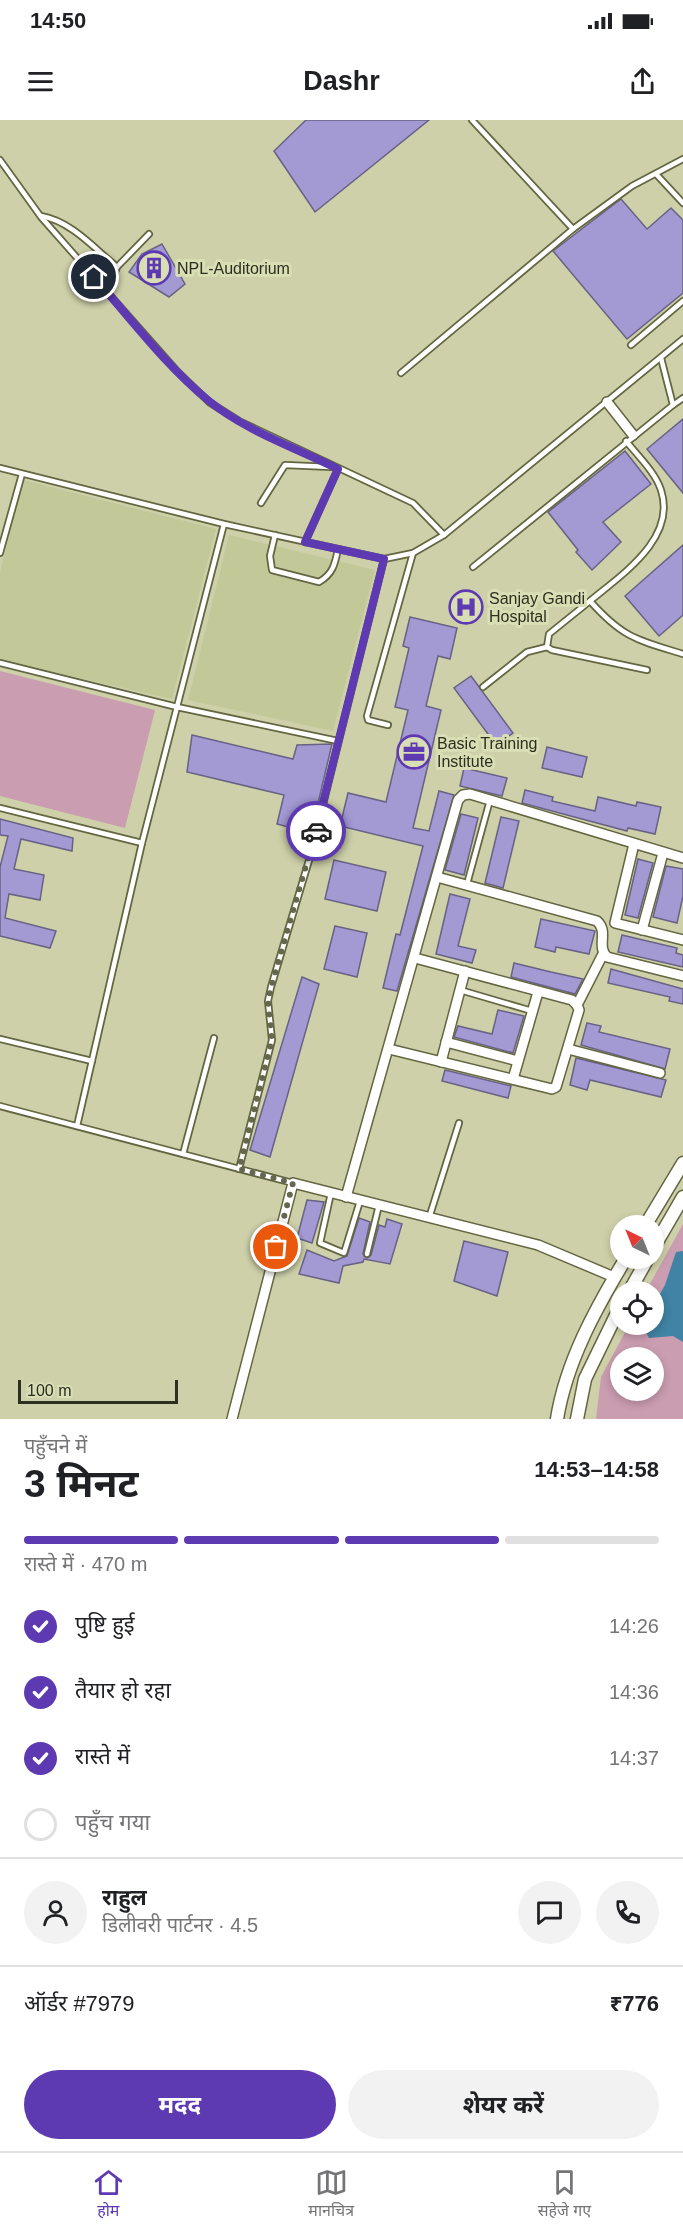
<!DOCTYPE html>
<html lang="hi">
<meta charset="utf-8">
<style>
:root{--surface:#fff;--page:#f2f2f2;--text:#202124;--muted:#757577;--line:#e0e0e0;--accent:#5e3ab2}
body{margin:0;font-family:Arial,"Noto Sans Devanagari",sans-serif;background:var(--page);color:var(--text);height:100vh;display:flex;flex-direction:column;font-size:22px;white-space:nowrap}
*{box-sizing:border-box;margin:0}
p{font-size:20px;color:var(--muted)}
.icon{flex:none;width:33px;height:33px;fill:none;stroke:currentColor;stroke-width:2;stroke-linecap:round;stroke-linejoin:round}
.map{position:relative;height:1299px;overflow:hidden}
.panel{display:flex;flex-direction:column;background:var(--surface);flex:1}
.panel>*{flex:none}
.needle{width:39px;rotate:317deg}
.fabs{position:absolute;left:610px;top:1095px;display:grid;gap:12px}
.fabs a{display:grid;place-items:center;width:54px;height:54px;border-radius:50%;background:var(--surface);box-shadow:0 3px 9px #0003;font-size:30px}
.scale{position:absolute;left:18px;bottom:15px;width:160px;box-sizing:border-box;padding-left:6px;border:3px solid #2d2f1f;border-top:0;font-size:16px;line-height:21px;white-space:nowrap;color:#2d2f1f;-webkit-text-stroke:4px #dadeb5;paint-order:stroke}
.pin{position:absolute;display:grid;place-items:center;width:51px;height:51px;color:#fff;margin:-26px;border:3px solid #fff;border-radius:50%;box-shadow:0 2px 6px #0007}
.courier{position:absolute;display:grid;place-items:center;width:60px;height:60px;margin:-30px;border:4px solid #5e3ab2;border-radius:50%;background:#fff;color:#222;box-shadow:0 2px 8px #0007}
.overview em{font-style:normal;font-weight:700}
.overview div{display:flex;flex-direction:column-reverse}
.overview{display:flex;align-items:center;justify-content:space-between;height:102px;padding:0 24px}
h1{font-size:39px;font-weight:700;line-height:45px}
.bar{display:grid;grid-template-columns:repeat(4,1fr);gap:9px 6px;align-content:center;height:72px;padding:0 24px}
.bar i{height:8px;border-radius:4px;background:var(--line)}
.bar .on{background:var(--accent)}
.bar p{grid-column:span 4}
.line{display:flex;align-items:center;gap:15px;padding:0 24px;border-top:2px solid var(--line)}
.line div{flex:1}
.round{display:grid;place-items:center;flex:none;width:63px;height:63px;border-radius:32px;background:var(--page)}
ol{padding:0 24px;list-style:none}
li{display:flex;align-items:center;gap:18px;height:66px}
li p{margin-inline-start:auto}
li .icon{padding:6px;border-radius:50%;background:var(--accent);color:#fff;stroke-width:4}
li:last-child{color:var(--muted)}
li i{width:33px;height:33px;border:3px solid var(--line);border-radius:50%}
.action{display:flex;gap:12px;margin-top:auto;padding:12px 24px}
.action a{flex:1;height:69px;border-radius:36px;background:var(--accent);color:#fff;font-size:24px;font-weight:700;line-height:69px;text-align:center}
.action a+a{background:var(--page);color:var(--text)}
.status{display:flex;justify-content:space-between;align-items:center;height:42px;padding:0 30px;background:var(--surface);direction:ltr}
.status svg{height:16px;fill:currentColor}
header{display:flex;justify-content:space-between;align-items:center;height:78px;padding:0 24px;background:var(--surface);font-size:27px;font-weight:700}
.tab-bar{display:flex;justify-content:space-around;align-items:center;height:84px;border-top:2px solid var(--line);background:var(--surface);font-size:16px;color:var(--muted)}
.tab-bar a{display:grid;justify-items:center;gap:3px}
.tab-bar .on{color:var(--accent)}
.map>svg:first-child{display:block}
</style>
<div class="status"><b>14:50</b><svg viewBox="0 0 49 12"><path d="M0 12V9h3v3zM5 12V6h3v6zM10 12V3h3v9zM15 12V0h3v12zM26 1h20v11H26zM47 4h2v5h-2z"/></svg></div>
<header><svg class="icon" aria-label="menu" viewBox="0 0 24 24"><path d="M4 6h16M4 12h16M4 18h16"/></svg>Dashr<svg class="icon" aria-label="share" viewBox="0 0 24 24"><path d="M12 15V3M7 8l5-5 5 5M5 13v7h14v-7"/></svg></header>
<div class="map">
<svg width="683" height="1299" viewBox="0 0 683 1299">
<rect width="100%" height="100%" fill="#cdd0a8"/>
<g fill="#c3c899">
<path d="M23 360 216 409 172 579 0 540V452Z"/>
<path d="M229 415 375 450 333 611 188 580Z"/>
</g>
<g fill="#ca9db0" fill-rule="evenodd">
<path d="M0 551 155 590 125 708 0 676Z"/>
<path d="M683 1104V1299H596L601 1257 629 1205 654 1204V1172L646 1171ZM621 1238H654V1270H621Z"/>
</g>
<path fill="#4083a4" d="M683 1131V1222L673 1216 649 1218 642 1205 654 1204V1185L665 1165 676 1132Z"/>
<g fill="#a399d3" stroke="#686285" stroke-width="1.5">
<path d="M306 0H429L315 92 274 31Z"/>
<path d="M621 79 647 109 671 88 683 100V173L627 219 553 131Z"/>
<path d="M162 124 185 164 169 177 129 152 142 134Z"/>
<path d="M683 299V373L647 329Z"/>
<path d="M625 331 651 364 603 402 621 422 592 450 576 432 578 430 548 392Z"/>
<path d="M683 425V495L659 516 625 476Z"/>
<path d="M410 497 457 508 450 539 438 536 426 586 441 590 413 708 429 711 439 671 454 675 397 871 383 868 396 814 400 815 423 726 340 706 348 673 386 682 408 590 395 587 409 528 403 526Z"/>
<path d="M471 556 513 613 496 625 454 568Z"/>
<path d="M192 615 293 639 297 625 332 624 311 713 277 704 284 675 187 652Z"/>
<path d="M547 627 587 637 582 657 542 648Z"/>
<path d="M464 648 507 658 502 676 460 666Z"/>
<path d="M525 670 553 677 552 681 595 691 598 677 636 686 637 682 661 687 655 714 628 708 627 711 522 683Z"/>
<path d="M461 694 478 698 464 755 445 750Z"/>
<path d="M501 697 519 701 503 768 485 763Z"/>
<path d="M0 699 73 718 72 731 21 719 14 749 44 755 40 780 9 774 5 798 56 811 50 828 0 816V747L8 716 0 715Z"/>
<path d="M638 739 653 743 638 798 625 795Z"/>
<path d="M334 740 386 752 377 791 325 779Z"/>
<path d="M666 746 683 749V776L677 803 653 797Z"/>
<path d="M450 774 470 779 458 826 476 830 472 843 436 834Z"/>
<path d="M541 799 595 811 589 834 556 827 555 832 535 827Z"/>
<path d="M335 806 367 813 357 857 324 849Z"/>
<path d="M622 815 677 828 676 833 683 835V847L618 832Z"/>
<path d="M514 843 551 852 583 859 575 874 511 857Z"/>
<path d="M611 849 683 869V884L669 881 670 877 608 863Z"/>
<path d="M302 857 319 864 270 1037 250 1030Z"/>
<path d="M498 890 524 896 513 933 454 917 458 906 492 914Z"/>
<path d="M587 903 601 906 599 912 670 929 665 949 581 925Z"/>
<path d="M576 938 666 960 661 977 590 960 587 970 570 965Z"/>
<path d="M445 950 511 966 508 978 442 961Z"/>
<path d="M307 1080 324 1082 312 1123 297 1118Z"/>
<path d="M359 1098 370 1102 363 1134 367 1138 371 1135 379 1105 385 1107 387 1099 402 1104 390 1144 364 1139 363 1142 343 1146 339 1163 299 1154 307 1130 334 1141 347 1136Z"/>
<path d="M464 1121 508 1132 497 1176 454 1161Z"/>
</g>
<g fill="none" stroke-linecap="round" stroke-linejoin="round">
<g stroke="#646642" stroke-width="8">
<g id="service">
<path d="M472 0 573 109 632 66 683 39"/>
<path d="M0 40 41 97 176 250 209 282 239 301 413 383 444 415"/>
<path d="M656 54 683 83"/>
<path d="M41 96C71 101 94 128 117 147"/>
<path d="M107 172 117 147 149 114"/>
<path d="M631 225 683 181"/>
<path d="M401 253 573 109"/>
<path d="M673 285 683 278"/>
<path d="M626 321C638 336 655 352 661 370 677 419 621 455 590 481 623 518 637 520 683 534"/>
<path d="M0 348 224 404 384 439 413 433 444 415 683 219"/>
<path d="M261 383 285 345 331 347"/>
<path d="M275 415 270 436 272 450 319 462C333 454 335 444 338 429"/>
<path d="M305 422 338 349"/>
<path d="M0 433 22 354"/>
<path d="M473 447 673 285 661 238"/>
<path d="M590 481 549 514 547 527 552 530 647 550"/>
<path d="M0 543 177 587 338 621"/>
<path d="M483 567 527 532 547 527"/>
<path d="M388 605 368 600 367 596 413 433"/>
<path d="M0 688 142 723"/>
<path d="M467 764 490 680"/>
<path d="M460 870 532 891"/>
<path d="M0 919 92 941"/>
<path d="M0 986 293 1063"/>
<path d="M77 1006 142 723 224 404"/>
<path d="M183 1034 214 918"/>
<path d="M239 1049 272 920 268 881 271 867 310 737 384 439"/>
<path d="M331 1073 320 1123 344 1133 360 1081"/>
<path d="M429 1098 459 1003"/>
<path d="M367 1134 379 1085"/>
</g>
</g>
<g stroke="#646642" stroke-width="12">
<g id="minor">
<path d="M607 282 633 315"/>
<path d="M634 724 615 803 683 820"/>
<path d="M437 757 597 801C609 812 596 826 607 837L683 856"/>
<path d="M642 810 663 733"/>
<path d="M415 838 572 880 577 885"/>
<path d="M446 922 518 941"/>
<path d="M389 929 552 969 556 967 579 890 577 885 603 834"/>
<path d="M568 929 660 953"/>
<path d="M441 942 465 851"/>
<path d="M513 959 538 872"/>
<path d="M346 1077 458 680 463 675 470 674 683 738"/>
<path d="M232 1299 293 1063 538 1125 614 1157"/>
</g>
</g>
<g stroke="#646642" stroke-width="15">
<g id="tertiary">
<path d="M645 1106 683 1043"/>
<path d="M654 1127 683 1077"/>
<path d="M629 1172 648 1138"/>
<path d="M557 1299C566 1242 596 1188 626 1138"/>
<path d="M577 1299 585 1259 621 1185"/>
</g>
</g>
<use href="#service" stroke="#fff" stroke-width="4.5"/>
<use href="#minor" stroke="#fff" stroke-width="9"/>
<use href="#tertiary" stroke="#fff" stroke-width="12"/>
</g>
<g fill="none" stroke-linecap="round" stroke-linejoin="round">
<path stroke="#65674f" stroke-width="6" stroke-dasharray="0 10.8" d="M276 1127 293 1063 239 1049 272 920 268 881 271 867 316 711"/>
<path stroke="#5e3ab2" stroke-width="8" d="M94 157C131 199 166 246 209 281 246 311 296 328 338 349L305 422 384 439 316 711"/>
</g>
<defs>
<g id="building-ring" transform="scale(1.725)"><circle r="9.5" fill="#dadeb5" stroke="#5e3ab2" stroke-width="1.5"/><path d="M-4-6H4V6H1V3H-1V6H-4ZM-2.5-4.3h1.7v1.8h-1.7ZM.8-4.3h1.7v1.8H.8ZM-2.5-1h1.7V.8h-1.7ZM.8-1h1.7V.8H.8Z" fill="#5e3ab2"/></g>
<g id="hospital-ring" transform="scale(1.725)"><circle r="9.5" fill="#dadeb5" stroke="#5e3ab2" stroke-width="1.5"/><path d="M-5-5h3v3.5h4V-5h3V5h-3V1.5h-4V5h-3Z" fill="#5e3ab2"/></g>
<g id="office-ring" transform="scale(1.725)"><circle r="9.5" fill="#dadeb5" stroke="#5e3ab2" stroke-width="1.5"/><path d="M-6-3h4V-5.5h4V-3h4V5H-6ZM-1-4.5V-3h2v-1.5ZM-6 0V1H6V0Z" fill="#5e3ab2"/></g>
</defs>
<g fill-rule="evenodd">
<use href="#building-ring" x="154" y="148"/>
<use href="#hospital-ring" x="466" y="487"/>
<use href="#office-ring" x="414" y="632"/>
</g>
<g text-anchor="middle" stroke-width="6" stroke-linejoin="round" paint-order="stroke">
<g font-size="16" fill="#2d2f1f" stroke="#dadeb5" text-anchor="start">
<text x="177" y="154">NPL-Auditorium</text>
<text x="489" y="484">Sanjay Gandi<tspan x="489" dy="18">Hospital</tspan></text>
<text x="437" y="629">Basic Training<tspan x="437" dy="18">Institute</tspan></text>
</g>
</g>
</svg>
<div class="fabs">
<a><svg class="needle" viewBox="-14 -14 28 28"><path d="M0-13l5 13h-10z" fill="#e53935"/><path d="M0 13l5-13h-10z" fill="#757577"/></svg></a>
<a><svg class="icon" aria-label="locate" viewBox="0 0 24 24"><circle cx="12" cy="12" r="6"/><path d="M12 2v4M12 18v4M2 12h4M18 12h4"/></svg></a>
<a><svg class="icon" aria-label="layers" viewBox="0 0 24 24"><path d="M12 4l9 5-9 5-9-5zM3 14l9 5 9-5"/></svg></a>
</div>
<div class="scale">100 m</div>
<div class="pin" style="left:276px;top:1127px;background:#ea580c"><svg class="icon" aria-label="bag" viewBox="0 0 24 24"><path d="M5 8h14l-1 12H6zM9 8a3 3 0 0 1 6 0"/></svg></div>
<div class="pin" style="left:94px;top:157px;background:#1f2937"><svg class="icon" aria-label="home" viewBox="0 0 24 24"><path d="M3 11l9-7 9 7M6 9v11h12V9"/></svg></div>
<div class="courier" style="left:316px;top:711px"><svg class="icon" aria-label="car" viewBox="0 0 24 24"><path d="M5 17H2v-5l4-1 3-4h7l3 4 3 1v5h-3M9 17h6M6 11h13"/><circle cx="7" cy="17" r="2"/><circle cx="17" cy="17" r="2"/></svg></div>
</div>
<section class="panel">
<div class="overview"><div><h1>3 मिनट</h1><p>पहुँचने में</p></div><em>14:53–14:58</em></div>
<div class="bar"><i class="on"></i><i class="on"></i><i class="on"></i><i></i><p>रास्ते में · 470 m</p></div>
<ol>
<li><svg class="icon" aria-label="check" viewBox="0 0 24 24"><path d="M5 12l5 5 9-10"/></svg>पुष्टि हुई<p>14:26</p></li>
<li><svg class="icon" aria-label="check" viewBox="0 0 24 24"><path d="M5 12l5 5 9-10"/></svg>तैयार हो रहा<p>14:36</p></li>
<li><svg class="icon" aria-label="check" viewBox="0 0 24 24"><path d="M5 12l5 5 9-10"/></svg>रास्ते में<p>14:37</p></li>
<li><i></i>पहुँच गया</li>
</ol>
<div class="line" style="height:108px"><a class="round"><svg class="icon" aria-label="person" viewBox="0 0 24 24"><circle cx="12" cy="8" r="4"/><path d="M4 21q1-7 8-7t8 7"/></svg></a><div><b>राहुल</b><p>डिलीवरी पार्टनर · 4.5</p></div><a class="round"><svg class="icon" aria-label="chat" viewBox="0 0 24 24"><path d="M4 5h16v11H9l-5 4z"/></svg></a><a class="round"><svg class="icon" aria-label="phone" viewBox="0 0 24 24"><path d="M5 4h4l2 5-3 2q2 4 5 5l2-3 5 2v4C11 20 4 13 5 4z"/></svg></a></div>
<div class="line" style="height:78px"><div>ऑर्डर #7979</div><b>₹776</b></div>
<div class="action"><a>मदद</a><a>शेयर करें</a></div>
</section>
<nav class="tab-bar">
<a class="on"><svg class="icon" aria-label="home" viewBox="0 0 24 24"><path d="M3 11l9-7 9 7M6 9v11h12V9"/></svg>होम</a>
<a><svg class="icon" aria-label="map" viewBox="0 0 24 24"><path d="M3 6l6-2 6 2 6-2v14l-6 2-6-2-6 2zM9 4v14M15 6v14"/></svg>मानचित्र</a>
<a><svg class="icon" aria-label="saved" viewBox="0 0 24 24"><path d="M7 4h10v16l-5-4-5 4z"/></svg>सहेजे गए</a>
</nav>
